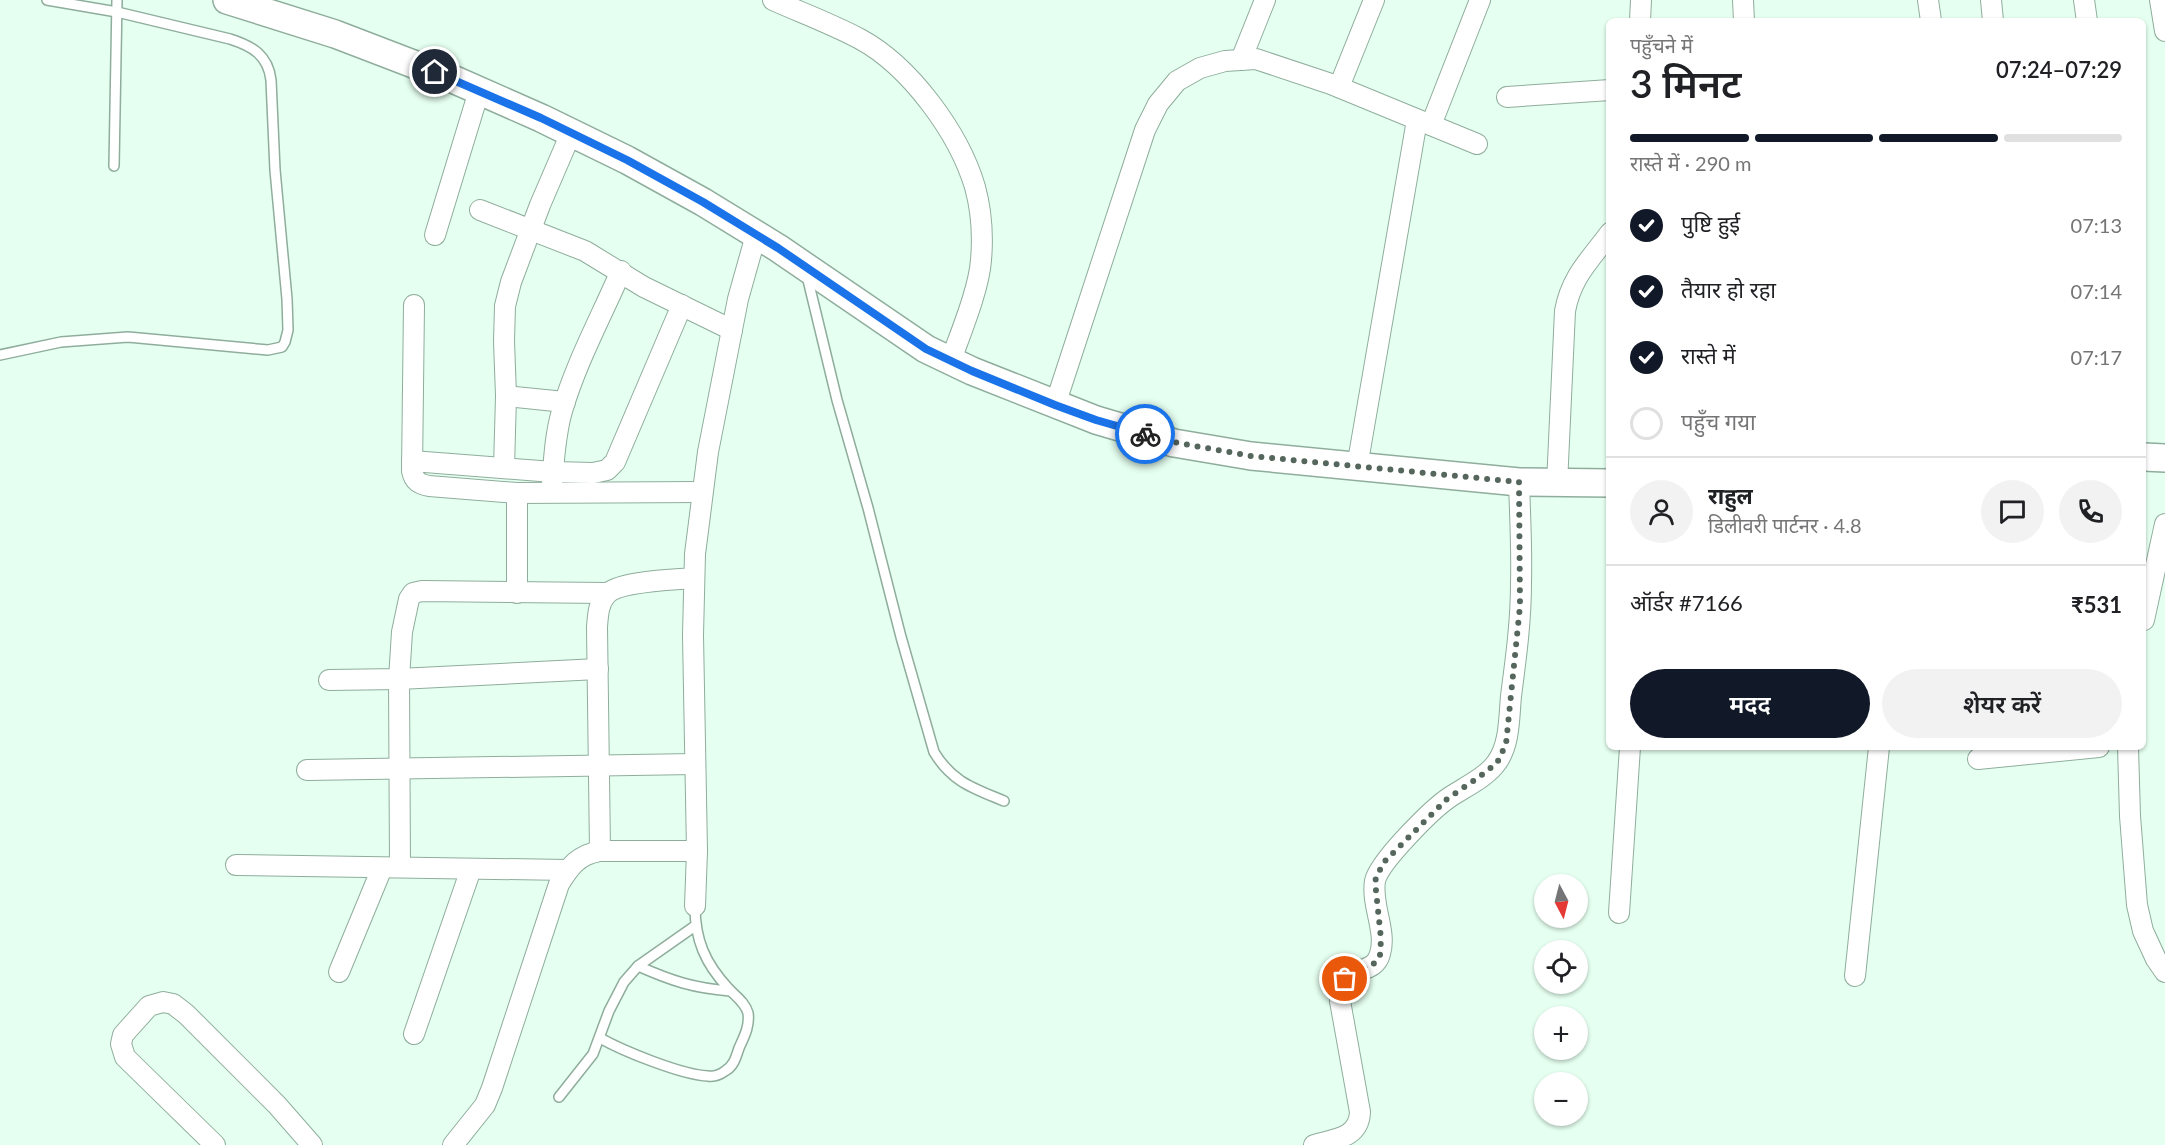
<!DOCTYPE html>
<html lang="hi">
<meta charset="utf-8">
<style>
:root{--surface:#fff;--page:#f2f2f2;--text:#202124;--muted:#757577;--line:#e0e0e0;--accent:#111827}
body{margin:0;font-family:Lato,"Noto Sans Devanagari",sans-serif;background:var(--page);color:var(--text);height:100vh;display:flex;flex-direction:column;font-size:22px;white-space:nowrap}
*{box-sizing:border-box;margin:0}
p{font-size:20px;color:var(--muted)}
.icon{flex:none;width:33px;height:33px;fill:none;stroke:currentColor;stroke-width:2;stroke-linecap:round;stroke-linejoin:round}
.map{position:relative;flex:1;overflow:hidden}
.panel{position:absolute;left:1606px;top:18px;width:540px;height:732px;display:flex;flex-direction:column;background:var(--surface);border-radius:9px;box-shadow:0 2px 4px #0004}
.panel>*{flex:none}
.needle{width:39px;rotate:173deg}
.controls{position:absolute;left:1534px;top:874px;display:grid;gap:12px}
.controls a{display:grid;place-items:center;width:54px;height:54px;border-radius:50%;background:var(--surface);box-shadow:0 2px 4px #0004;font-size:30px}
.pin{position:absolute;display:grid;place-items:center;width:51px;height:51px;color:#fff;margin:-26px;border:3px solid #fff;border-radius:50%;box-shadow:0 2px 6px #0007}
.courier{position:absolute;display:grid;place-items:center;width:60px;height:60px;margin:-30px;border:4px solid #1a73e8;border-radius:50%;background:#fff;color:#222;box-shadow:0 2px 8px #0007}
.head em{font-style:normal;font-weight:600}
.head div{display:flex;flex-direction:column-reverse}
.head{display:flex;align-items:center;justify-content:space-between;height:102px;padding:0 24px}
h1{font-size:39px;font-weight:600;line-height:45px}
.bar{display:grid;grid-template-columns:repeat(4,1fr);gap:9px 6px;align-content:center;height:72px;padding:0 24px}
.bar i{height:8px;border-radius:4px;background:var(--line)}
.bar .selected{background:var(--accent)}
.bar p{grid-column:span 4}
.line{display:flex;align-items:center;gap:15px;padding:0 24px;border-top:2px solid var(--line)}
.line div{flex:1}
.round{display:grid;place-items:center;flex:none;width:63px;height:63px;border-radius:32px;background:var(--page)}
ol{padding:0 24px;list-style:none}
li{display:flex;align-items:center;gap:18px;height:66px}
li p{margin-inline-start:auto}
li .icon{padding:6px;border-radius:50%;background:var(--accent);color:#fff;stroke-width:4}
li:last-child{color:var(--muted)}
li i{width:33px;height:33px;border:3px solid var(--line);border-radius:50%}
.button{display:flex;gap:12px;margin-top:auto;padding:12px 24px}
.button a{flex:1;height:69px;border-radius:36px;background:var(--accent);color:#fff;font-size:24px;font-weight:600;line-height:69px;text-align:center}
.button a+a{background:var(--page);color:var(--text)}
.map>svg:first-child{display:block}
</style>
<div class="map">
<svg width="2165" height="1145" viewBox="0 0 2165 1145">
<rect width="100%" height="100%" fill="#e5fff0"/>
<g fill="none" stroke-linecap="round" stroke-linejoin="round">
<g stroke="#8fad9c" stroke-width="12">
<g id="lane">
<path d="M114 166 117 0"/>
<path d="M807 276 837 400 868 508 901 637 934 752C952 782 973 788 1004 801"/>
<path d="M0 355 61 342 128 337 268 350 282 347 285 342 288 330 287 299 275 170 271 80C268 55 252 46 230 39L117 12 47 0"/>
<path d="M638 966C672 981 693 988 730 991"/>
<path d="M600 1038C623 1051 682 1075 708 1076 714 1077 721 1074 725 1071 734 1066 736 1057 739 1048 744 1037 750 1026 748 1013 745 1002 735 996 728 988 705 963 695 940 695 906"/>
<path d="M559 1097 593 1054 609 1011 624 982 638 966 695 926"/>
</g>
</g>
<g stroke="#8fad9c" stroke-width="22">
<g id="street">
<path d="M773 0C802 13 832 24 860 39 910 66 959 133 975 187 981 209 983 237 981 260 979 289 961 332 951 360"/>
<path d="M1743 0 1744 21"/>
<path d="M1928 0 1931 21"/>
<path d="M1991 0 1993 21"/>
<path d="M2084 0 2087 21"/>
<path d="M2160 0 2165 31"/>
<path d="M1640 21 1641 0"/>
<path d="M1241 60 1265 0"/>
<path d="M1339 87 1374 0"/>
<path d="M1507 97 1610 90"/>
<path d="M1431 125 1480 0"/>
<path d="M480 210 585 251 644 287 732 330"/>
<path d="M435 235 479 91"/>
<path d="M414 305 412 471C414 481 419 484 429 486L517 493 702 492"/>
<path d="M506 396 565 402"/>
<path d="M1055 405 1145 130 1158 104 1177 81 1200 68 1225 61 1256 59 1331 84 1477 144"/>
<path d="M412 461 553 472 593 473 607 470 615 462 682 305"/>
<path d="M1357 467 1417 120"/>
<path d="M504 468 506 396 504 341 505 306 511 282 540 205 571 133"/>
<path d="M552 484C554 460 555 435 562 411 576 363 601 317 621 271"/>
<path d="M1557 484 1565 311C1571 277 1590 260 1610 233"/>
<path d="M517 493V593"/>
<path d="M2144 620 2165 524"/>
<path d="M329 680 399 679 598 669"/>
<path d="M2128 747 2130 816 2137 905 2143 931 2156 959 2165 972"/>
<path d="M1978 759 2099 747"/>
<path d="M307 770 695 764"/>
<path d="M600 851 597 627C598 616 598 604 606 595 617 581 675 580 694 578"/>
<path d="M236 865 568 870"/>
<path d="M400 867 399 679 402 632 409 599 413 593 422 591 607 593"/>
<path d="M695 906 697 851 693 635 695 554 708 452 738 299 756 235"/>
<path d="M1619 913 1630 747"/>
<path d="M339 972 382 868"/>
<path d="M1855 976 1879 747"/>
<path d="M414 1034 471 869"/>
<path d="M215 1145 125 1057 121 1044 123 1035 149 1006 163 1002 173 1004 186 1014 277 1105 312 1145"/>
<path d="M453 1145 485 1105 492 1088 559 884C570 866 578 855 600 851H697"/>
<path d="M1314 1145C1335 1139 1359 1138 1360 1112L1340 1001C1341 960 1373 979 1380 954 1387 931 1371 905 1375 881 1379 862 1432 809 1450 797 1465 787 1487 777 1497 762 1510 744 1509 717 1511 696 1516 658 1521 621 1521 583 1522 549 1520 516 1519 482"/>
</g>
</g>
<g stroke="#8fad9c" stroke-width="30">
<g id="secondary">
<path d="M227 0 335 34 455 80 541 118 627 160 703 202 778 248 926 349 972 371 1096 420 1174 443 1251 456 1519 482 1610 483"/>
<path d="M2144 457 2165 458"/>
</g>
</g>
<use href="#lane" stroke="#fff" stroke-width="9"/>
<use href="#street" stroke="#fff" stroke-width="20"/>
<use href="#secondary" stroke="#fff" stroke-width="27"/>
</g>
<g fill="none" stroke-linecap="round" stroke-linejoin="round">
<path stroke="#55665d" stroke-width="6" stroke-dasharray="0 10.8" d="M1145 434 1173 442 1251 456 1519 482 1520 606 1506 744 1497 763 1479 777 1447 799 1383 863 1375 881 1381 939 1380 955 1372 966 1356 972 1345 979"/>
<path stroke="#1a73e8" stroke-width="8" d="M435 72 541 118 627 160 703 202 778 248 926 349 972 371 1055 405 1096 420 1145 434"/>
</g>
</svg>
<div class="controls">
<a><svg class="needle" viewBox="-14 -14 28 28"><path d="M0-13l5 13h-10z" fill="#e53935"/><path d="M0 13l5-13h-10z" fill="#757577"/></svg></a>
<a><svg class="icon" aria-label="locate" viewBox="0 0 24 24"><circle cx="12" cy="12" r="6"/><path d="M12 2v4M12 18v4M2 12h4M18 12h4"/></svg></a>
<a>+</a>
<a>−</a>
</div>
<div class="pin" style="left:1345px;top:979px;background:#ea580c"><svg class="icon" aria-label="bag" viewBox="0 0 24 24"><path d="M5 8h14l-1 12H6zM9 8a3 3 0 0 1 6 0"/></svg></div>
<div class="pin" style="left:435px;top:72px;background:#1f2937"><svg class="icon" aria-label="home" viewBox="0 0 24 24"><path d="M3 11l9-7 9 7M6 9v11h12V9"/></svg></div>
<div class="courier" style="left:1145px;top:434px"><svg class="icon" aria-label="bike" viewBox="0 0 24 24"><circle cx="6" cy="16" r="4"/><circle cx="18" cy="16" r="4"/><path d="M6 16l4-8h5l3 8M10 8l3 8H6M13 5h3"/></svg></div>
<section class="panel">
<div class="head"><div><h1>3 मिनट</h1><p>पहुँचने में</p></div><em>07:24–07:29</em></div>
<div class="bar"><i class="selected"></i><i class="selected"></i><i class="selected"></i><i></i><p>रास्ते में · 290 m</p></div>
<ol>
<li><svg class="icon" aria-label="check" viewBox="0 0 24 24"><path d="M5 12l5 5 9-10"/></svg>पुष्टि हुई<p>07:13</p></li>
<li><svg class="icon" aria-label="check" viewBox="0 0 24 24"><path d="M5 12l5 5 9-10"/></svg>तैयार हो रहा<p>07:14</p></li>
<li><svg class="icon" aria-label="check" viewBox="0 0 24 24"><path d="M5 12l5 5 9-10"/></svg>रास्ते में<p>07:17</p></li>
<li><i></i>पहुँच गया</li>
</ol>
<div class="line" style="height:108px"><a class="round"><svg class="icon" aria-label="person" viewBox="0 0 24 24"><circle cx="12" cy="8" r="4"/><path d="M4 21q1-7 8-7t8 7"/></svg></a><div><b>राहुल</b><p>डिलीवरी पार्टनर · 4.8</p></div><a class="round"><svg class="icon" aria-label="chat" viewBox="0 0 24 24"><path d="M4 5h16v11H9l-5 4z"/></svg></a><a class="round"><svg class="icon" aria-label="phone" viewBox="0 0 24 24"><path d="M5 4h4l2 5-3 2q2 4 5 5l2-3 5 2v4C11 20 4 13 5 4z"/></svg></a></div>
<div class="line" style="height:78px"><div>ऑर्डर #7166</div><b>₹531</b></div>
<div class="button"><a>मदद</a><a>शेयर करें</a></div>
</section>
</div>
